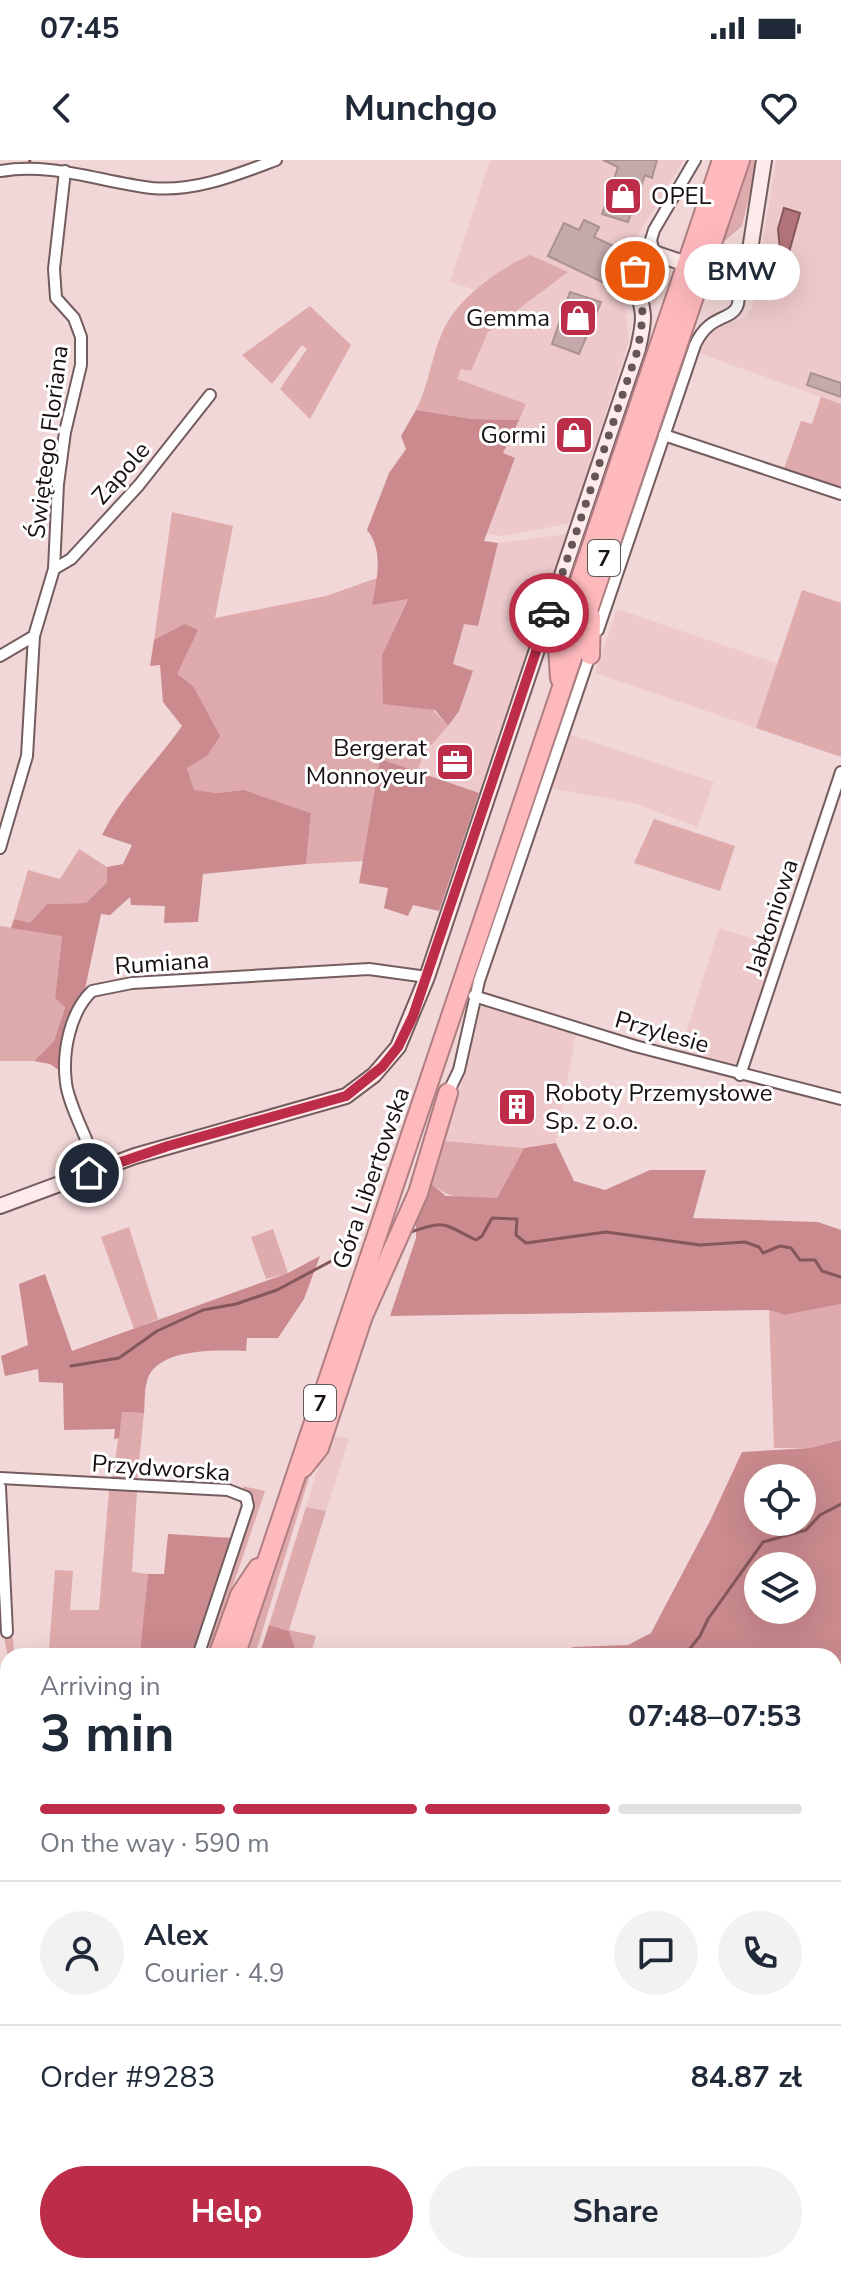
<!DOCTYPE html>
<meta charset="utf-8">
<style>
:root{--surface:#fff;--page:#f2f2f3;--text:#1f2937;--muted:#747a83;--line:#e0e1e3;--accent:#bd2c48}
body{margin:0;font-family:"Nunito Sans",sans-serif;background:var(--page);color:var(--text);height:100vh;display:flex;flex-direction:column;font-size:30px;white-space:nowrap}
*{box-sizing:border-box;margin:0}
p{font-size:26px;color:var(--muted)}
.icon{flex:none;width:44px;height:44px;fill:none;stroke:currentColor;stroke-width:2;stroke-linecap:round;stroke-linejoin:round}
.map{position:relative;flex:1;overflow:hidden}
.sheet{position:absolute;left:0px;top:1488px;width:842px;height:626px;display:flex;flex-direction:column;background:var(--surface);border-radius:24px 24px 0 0;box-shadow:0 8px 32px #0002}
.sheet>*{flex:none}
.buttons{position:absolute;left:744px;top:1304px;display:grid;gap:16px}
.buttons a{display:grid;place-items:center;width:72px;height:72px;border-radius:50%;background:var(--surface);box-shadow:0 8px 32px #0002;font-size:40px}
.pin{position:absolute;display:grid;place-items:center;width:68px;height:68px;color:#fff;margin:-34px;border:4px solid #fff;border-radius:50%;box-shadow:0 2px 8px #0007}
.courier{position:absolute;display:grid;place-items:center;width:80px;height:80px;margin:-40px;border:6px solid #bd2c48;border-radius:50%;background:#fff;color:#222;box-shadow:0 2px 10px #0007}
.bubble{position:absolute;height:56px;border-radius:28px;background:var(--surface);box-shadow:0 8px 32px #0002;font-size:26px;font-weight:700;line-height:56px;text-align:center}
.summary em{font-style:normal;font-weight:700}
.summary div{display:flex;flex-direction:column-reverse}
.summary{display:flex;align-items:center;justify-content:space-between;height:136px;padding:0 40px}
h1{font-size:52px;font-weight:700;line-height:60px}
.bar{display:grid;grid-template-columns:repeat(4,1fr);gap:12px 8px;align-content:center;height:96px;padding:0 40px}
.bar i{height:10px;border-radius:6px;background:var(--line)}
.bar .active{background:var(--accent)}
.bar p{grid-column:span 4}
.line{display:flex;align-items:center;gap:20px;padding:0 40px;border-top:2px solid var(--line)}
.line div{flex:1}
.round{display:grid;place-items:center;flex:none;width:84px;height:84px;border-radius:42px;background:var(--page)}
.primary-button{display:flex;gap:16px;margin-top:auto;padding:16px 40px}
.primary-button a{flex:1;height:92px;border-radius:48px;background:var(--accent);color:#fff;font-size:32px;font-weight:700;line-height:92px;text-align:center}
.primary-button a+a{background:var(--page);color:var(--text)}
.status{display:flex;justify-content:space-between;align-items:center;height:56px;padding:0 40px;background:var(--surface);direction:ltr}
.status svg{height:22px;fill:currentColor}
header{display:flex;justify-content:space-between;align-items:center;height:104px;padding:0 40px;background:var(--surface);font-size:36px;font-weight:700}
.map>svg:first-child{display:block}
</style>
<div class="status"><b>07:45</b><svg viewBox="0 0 49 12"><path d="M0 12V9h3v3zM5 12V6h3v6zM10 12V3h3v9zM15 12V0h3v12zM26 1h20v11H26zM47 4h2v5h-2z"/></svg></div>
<header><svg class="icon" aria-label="back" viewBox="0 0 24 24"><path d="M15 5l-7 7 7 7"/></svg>Munchgo<svg class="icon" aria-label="heart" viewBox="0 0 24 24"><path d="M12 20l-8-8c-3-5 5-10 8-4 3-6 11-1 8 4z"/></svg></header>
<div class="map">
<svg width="841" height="2113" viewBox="0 0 841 2113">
<rect width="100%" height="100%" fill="#f2d7d8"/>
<g fill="#edc9cb">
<path d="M490 0H684L616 111 612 132 625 143 629 181 572 359 567 364 502 376 486 374 515 299 503 293 457 219 461 208 471 211 488 172 568 112 486 119 476 130 450 122Z"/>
<path d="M776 0H841V244L698 193 711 170 748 156 747 152 752 149Z"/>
<path d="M567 374 479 633 416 613 425 592 459 551 453 505 464 463 478 466 498 383Z"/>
<path d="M617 449 779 504 756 568 595 513Z"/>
<path d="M568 574 714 622 697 667 637 644 550 628Z"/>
<path d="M719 768 778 787 738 910 679 895Z"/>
<path d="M487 846 576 874 556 983 524 988 441 980 463 918 481 847Z"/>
<path d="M328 1274 349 1279 326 1351 306 1347Z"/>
</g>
<g fill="#deaaac">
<path d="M746 0H758L742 66 720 85Z"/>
<path d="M530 95 568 112 488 172 471 211 461 209 457 219 526 244 519 260 472 259 416 250C429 225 431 198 442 173 456 139 498 109 530 95Z"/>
<path d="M310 146 351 185 310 259 280 229 307 189 302 185 272 224 242 195Z"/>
<path d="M821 237 841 244V330L783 311 801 261 812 264Z"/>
<path d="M172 352 233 366 215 458 326 436 377 418 408 438 382 495 448 566 425 592 416 613 380 600 364 701 306 704 311 653 244 630 216 633 194 631 187 608 207 596 177 514 154 480Z"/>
<path d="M802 430 841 443V597L756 568Z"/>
<path d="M654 659 735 686 720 731 634 703Z"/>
<path d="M79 689 107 707V722L86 743 47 744 29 764 14 759 28 710 60 719Z"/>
<path d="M0 766 62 775 55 838 65 846 54 881 34 901H0Z"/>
<path d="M436 980 524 988 497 1038C461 1039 453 1042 425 1019Z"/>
<path d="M129 1067 158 1159 134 1169 101 1077Z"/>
<path d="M273 1069 288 1113 266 1119 251 1077Z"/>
<path d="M841 1144V1280L810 1288H774L769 1150 785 1155Z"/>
<path d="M122 1252 144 1253 137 1323 112 1321Z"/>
<path d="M319 1271 323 1272 258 1485 254 1496H243Z"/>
<path d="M242 1326 265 1331 209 1496H202L252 1345 251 1336Z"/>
<path d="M109 1330 137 1331 132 1412 148 1414 141 1494 192 1496H8L4 1477 13 1478 14 1490H49L55 1410 73 1411 70 1450H99Z"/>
<path d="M306 1347 326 1351 289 1470 316 1476 310 1496H298L289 1471 269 1465Z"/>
<path d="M834 1622 841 1630V1787L834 1790Z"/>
<path d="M456 2106H679L682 2113H460Z"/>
</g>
<g fill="#ca8a8e" fill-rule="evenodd">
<path d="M416 250 472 259 519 260 503 293 515 298 484 381 498 383 478 466 464 464 453 504 473 511 459 551 448 566 435 550 383 544 382 495 408 439 372 445C377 419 384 391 367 370L389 313 406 289 401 276Z"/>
<path d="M185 464 198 470 177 514 193 526 220 576 207 596 187 608 194 630 216 633 244 630 311 653 306 704 203 714 198 762 164 763 165 746 131 745 130 737 110 755 101 754 85 829 70 853 65 869 63 913 50 904 34 901 54 881 65 847 55 838 62 776 11 768 14 759 30 763 47 744 86 743 107 722V707L123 704 132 685 102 675C122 635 156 603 182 566L163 542 160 505 150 506 154 480Z"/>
<path d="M380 599 479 633 439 751 413 745 408 756 384 748 388 728 359 723Z"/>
<path d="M556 983 574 1021 605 1030 650 1010H706L693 1058 818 1062 841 1070V1144L785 1155 769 1150 390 1156 416 1078V1047L425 1019 446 1036 497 1038 524 988Z"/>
<path d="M320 1096 304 1139 278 1178H247L246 1191C220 1190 156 1187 147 1221 144 1231 145 1243 144 1253L122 1252 119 1278 114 1279 115 1269 64 1270 63 1223 39 1222 38 1209 5 1216 1 1196 28 1185 19 1124 45 1114 72 1191 288 1113Z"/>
<path d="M841 1280V1630L834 1622V1496H772L768 1492 762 1496H559L573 1487 628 1485 651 1473 710 1361 742 1292 810 1288ZM758 1318H802V1362H758ZM758 1406H802V1450H758Z"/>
<path d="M168 1374 233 1378 192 1495 140 1494 148 1414H164Z"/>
<path d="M269 1465 289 1471 298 1496H259Z"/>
<path d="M141 2106H248L251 2113H141Z"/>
</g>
<path fill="#b37579" stroke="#85575a" stroke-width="2" d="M784 48 800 53 788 96 780 89 778 69Z"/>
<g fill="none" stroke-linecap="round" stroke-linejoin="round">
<g stroke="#85575a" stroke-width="3">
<path d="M29 4 30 0"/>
<path d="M6 16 22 13"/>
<path d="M408 1073C448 1059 442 1064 476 1080L482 1076 492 1058 517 1059 516 1075 526 1083 606 1072 700 1085 745 1082 759 1087 763 1093 780 1086 791 1088 800 1100H815L822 1111 841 1117"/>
<path d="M71 1206 119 1198 157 1171 203 1150 236 1144 277 1130 337 1098"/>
<path d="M684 1496 700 1476 708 1459 763 1382 806 1370 820 1355 841 1344"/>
<path d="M0 1878 8 1879"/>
</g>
</g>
<g fill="#c4aaab" stroke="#aa9192" stroke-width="2">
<path d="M603 0H657L652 18 645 15 628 62 602 54 618 7Z"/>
<path d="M584 60 599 67 594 77 620 89 604 123 548 96 564 63 579 70Z"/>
<path d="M570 132 601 142 579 194 552 184Z"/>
<path d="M811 213 841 223V237L807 225Z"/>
<path d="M512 932 521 933V944H526L525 961 506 960Z"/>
</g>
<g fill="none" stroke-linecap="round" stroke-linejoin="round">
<g stroke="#745d5e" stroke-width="14">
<g id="street">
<path d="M0 11C52 2 101 22 152 28 195 32 236 15 276 0"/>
<path d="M654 93 651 80 654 70 695 0"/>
<path d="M664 275 841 334"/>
<path d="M54 409 71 399 139 325 210 235"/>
<path d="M598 470 695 185C714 142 749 172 736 117"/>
<path d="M0 496 34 476 54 409 58 324 65 272 81 205V177L74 158 56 138 54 109 65 11"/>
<path d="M0 688 27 596 34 476"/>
<path d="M474 836 635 886 841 939"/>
<path d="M740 915 841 612"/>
<path d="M448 933 459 910 479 821 590 495"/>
<path d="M97 1010C90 982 69 947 66 923 62 892 70 852 92 831L132 823 369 809 427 817"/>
<path d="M0 1318 228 1330 246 1337 248 1346 198 1496"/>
<path d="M0 1327 7 1472"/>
<path d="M0 1792 8 1786"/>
<path d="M834 2085 841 2082"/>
<path d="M773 2113 789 2106"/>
</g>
</g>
<g stroke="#745d5e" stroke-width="18">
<path id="secondary" d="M0 1046 135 996 346 936 374 915 398 887 427 817 638 189C640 179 643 168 643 157 642 128 621 112 654 93L722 116 743 114 748 103 764 0"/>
</g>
<g stroke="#ae7e81" stroke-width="22">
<g id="highway">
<path d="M590 495 591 457"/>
<path d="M560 518 558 486 722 0"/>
<path d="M303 1308 319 1288 363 1156 418 1033 448 933"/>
<path d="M218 1496 240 1435 258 1408"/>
<path d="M235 1496 740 0"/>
<path d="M0 1815 8 1810"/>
<path d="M0 1835 8 1830"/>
</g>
</g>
<use href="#street" stroke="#fff" stroke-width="10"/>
<use href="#secondary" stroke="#ffeaeb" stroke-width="14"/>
<use href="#highway" stroke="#feb9bd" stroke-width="18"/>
</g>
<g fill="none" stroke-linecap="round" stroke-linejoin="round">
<path stroke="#655657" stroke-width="8" stroke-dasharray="0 14.4" d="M549 453 638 189 643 155 635 111"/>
<path stroke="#bd2c48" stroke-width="10" d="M89 1013 168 986 346 936 382 907 398 887 413 856 549 453"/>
</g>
<defs>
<g id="shop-square" transform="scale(2)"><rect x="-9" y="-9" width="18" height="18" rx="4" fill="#bd2c48" stroke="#fff"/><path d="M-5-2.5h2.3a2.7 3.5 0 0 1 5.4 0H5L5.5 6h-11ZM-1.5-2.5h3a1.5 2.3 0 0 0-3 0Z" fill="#fff"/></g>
<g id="office-square" transform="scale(2)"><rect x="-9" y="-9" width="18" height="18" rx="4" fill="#bd2c48" stroke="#fff"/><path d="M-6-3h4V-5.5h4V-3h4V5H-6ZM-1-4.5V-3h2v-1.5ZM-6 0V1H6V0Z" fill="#fff"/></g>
<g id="building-square" transform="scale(2)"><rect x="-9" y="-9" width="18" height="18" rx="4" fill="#bd2c48" stroke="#fff"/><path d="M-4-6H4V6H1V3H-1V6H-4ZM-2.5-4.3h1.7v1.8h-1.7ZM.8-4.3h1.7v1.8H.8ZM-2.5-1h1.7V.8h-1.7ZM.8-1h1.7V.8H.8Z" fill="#fff"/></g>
</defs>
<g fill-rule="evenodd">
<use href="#shop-square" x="623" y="36"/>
<use href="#shop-square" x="578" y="158"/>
<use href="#shop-square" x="574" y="275"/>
<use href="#office-square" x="455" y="602"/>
<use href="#building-square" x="517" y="947"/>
</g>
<g text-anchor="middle" stroke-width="6" stroke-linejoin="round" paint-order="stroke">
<g fill="#fff" stroke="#5e5858" stroke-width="2">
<rect x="588" y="380" width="32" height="36" rx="6"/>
<rect x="304" y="1225" width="32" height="36" rx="6"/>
</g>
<g font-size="22" font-weight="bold" fill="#191111">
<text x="604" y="406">7</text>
<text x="320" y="1251">7</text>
</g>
<g font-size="24" fill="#191111" stroke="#fff" text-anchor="end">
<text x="651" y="44" text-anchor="start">OPEL</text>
<text x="550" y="166">Gemma</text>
<text x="546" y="283">Gormi</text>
<text x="427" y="596">Bergerat<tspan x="427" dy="28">Monnoyeur</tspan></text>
<text x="545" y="941" text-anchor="start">Roboty Przemysłowe<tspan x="545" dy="28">Sp. z o.o.</tspan></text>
</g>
<g font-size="24" fill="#191111" stroke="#fff">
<text transform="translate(48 282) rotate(-83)" y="8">Świętego Floriana</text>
<text transform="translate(121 313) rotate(-49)" y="8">Zapole</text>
<text transform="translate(772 757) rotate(-72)" y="8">Jabłoniowa</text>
<text transform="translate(162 803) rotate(-4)" y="8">Rumiana</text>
<text transform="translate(662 872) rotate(16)" y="8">Przylesie</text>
<text transform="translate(371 1018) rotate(-71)" y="8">Góra Libertowska</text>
<text transform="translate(161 1308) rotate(4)" y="8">Przydworska</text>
</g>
</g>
</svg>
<div class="buttons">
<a><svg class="icon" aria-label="locate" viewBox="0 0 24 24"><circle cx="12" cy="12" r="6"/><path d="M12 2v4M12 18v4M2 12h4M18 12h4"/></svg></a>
<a><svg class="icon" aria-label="layers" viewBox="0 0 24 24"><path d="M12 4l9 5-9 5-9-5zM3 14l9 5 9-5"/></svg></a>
</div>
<div class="pin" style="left:635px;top:111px;background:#ea580c"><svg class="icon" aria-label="bag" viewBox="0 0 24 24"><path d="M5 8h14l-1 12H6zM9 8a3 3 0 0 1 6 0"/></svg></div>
<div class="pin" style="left:89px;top:1013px;background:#1f2937"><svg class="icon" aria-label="home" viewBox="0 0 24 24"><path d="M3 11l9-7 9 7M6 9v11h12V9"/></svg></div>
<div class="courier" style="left:549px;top:453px"><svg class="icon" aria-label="car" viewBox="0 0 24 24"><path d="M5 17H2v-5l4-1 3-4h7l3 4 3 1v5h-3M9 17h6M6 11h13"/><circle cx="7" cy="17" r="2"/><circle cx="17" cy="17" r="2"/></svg></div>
<div class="bubble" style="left:684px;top:84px;width:116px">BMW</div>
<section class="sheet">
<div class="summary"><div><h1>3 min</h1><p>Arriving in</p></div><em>07:48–07:53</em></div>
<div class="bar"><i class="active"></i><i class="active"></i><i class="active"></i><i></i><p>On the way · 590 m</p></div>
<div class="line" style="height:144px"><a class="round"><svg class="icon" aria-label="person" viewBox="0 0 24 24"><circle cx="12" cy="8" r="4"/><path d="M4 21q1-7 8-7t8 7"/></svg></a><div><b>Alex</b><p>Courier · 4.9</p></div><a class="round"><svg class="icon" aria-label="chat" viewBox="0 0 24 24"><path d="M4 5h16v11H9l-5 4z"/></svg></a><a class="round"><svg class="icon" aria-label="phone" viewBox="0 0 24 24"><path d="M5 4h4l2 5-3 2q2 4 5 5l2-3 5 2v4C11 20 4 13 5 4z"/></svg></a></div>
<div class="line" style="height:104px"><div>Order #9283</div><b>84.87 zł</b></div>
<div class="primary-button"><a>Help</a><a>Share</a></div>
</section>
</div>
